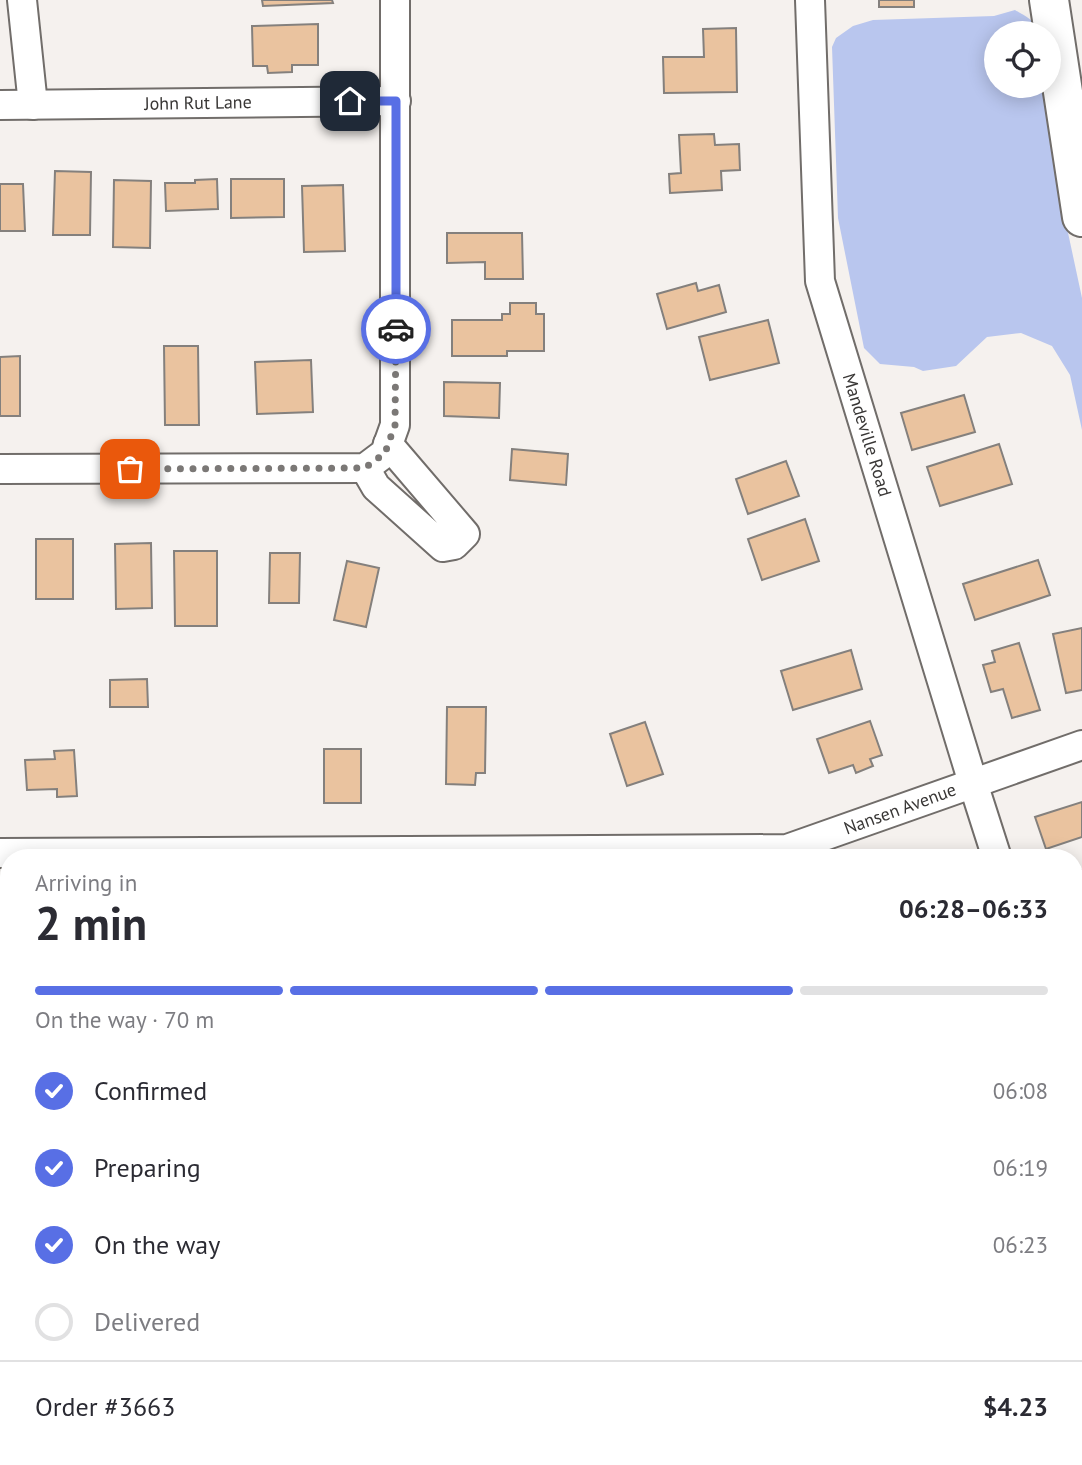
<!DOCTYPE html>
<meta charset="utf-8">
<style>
:root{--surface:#fff;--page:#f7f7f7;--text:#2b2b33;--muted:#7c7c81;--line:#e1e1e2;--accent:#586fe5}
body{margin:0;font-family:"PT Sans",sans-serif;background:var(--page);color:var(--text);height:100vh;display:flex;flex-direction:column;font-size:26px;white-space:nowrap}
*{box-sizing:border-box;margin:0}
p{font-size:23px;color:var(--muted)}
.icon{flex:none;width:38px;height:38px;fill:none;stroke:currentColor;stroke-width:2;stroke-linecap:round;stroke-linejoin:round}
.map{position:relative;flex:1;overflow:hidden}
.details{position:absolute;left:0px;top:849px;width:1083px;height:618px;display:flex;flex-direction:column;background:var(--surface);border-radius:28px 28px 0 0;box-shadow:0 4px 18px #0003}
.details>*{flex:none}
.fabs{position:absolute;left:984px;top:21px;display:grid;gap:14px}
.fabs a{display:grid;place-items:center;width:77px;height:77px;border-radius:50%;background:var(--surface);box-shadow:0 4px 18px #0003;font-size:35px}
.pin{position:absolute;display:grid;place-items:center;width:60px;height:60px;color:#fff;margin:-30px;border-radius:14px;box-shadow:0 4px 10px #0006}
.courier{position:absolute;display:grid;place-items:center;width:70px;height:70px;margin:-35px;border:5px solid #586fe5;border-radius:50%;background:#fff;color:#222;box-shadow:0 2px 9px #0007}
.headline em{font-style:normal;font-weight:700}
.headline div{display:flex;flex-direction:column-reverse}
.headline{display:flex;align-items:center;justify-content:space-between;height:119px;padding:0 35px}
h1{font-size:46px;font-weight:700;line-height:52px}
.bar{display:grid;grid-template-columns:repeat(4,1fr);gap:10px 7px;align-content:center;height:84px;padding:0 35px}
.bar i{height:9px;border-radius:5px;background:var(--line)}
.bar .active{background:var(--accent)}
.bar p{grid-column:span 4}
.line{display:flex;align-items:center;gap:18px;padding:0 35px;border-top:2px solid var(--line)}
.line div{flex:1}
ol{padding:0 35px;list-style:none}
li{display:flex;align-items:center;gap:21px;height:77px}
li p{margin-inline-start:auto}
li .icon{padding:7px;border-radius:50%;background:var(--accent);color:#fff;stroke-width:4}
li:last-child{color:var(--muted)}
li i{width:38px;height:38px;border:4px solid var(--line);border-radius:50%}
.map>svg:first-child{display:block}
</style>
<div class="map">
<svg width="1082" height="1465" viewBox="0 0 1082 1465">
<rect width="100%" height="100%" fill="#f5f1ee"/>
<g fill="#b9c6ee">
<path d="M1015 10C1025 16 1036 21 1040 33H996V86H1046L1055 172 1082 298V430L1070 375 1052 346 1021 333 987 337 956 366 923 371 914 367 880 364 864 348 838 218 832 47 836 38 853 26 873 20 994 16Z"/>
<path d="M819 1458H955L957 1465H818Z"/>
</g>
<g fill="#eac39f" stroke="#84807d" stroke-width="2">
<path d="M262 0H332L333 3 263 6Z"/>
<rect x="879" y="0" width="35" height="7"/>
<path d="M318 24V65H292V72L268 73 267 66H253L252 26Z"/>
<path d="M736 28 737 92 664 93 663 57H704L703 29Z"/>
<path d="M714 134 715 145 739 144 740 170 721 171 722 190 670 193 669 174 681 173 679 135Z"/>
<path d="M55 171 91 172 90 235H53Z"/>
<path d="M217 179 218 209 166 211 165 183H195V180Z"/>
<path d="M231 179H284V217L231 218Z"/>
<path d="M114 180 151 181 150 248 113 247Z"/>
<path d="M0 184H23L25 231H0Z"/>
<path d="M343 185 345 251 304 252 302 186Z"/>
<path d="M447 233H522L523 279H485V262L447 263Z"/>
<path d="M696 283 698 291 719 285 726 312 667 329 657 294Z"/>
<path d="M510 303H536V314H544V351H507V356H452V320H502V314H510Z"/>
<path d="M768 320 779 363 710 380 699 337Z"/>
<path d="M164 346H198L199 425H165Z"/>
<path d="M20 356V416H0V357Z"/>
<path d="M311 360 313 412 257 414 255 362Z"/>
<path d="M444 382 500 383 499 418 444 416Z"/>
<path d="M964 395 975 432 912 450 901 413Z"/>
<path d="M999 444 1012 484 940 506 927 467Z"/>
<path d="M512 449 568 454 566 485 510 480Z"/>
<path d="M786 461 799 496 748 514 736 479Z"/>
<path d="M805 519 819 561 762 580 748 539Z"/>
<rect x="36" y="539" width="37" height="60"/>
<path d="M151 543 152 608 116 609 115 544Z"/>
<path d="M174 551H217V626H175Z"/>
<path d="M270 553H300L299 603H269Z"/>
<path d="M1038 560 1050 595 975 620 963 584Z"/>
<path d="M347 561 379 568 366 627 334 620Z"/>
<path d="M1082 628V690L1066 693 1053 634Z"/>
<path d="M1019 643 1040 710 1012 718 1003 689 991 692 983 665 995 662 992 651Z"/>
<path d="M851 650 862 689 793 710 781 671Z"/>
<path d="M147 679 148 707H110V680Z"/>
<path d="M447 707H486L485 773H476L475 785 446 784Z"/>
<path d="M870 721 882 755 870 759 873 766 856 773 853 765 829 773 817 739Z"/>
<path d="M645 722 663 774 627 786 610 734Z"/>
<rect x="324" y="749" width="37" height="54"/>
<path d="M74 750 77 796 57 797V789L27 790 25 760 55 759 54 751Z"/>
<path d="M1082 802V837L1046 849 1035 817Z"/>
<path d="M1082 870V906L1074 908V872Z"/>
<path d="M1074 1382H1082V1420L1074 1421Z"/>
<rect x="63" y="1458" width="68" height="7"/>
</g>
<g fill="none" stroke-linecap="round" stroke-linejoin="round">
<g stroke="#716d6a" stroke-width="32">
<g id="minor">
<path d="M22 0 33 105"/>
<path d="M810 0 820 281 973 783 997 858"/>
<path d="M0 105 396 101"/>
<path d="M365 468 376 487 443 547 454 545 465 534 388 444"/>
<path d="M0 469 365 468 385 453 395 425V0"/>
<path d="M0 853 787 849 1082 745"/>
<path d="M1074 1089 1082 1112"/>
</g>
</g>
<g stroke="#716d6a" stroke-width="42">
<path id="secondary" d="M1049 0 1082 217"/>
</g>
<use href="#minor" stroke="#fff" stroke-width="28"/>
<use href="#secondary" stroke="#fff" stroke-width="38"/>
</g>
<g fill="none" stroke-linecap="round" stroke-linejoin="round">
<path stroke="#7b7876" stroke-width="7" stroke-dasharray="0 12.6" d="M130 469 365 468 385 453 395 425 396 329"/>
<path stroke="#586fe5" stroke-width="9" d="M350 101H396V329"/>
</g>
<g text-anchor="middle" stroke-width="7" stroke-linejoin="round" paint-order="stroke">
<g font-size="18" fill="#393736" stroke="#fff">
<text transform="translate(198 103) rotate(-1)" y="6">John Rut Lane</text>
<text transform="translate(867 435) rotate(73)" y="6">Mandeville Road</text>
<text transform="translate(900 809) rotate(-20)" y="6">Nansen Avenue</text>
</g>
</g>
</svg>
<div class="fabs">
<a><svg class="icon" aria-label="locate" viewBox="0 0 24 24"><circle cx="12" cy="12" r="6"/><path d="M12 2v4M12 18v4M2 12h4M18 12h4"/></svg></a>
</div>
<div class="pin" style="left:130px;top:469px;background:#ea580c"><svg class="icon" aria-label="bag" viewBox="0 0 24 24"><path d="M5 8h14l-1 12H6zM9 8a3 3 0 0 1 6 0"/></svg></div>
<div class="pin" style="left:350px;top:101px;background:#1f2937"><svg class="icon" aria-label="home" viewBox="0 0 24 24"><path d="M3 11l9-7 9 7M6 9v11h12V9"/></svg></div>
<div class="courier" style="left:396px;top:329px"><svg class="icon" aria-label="car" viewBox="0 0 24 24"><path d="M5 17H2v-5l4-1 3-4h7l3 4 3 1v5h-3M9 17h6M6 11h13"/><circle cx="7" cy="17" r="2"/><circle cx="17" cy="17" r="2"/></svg></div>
<section class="details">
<div class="headline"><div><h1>2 min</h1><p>Arriving in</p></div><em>06:28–06:33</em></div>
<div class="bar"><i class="active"></i><i class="active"></i><i class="active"></i><i></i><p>On the way · 70 m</p></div>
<ol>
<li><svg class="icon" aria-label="check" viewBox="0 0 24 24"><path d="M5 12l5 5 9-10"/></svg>Confirmed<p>06:08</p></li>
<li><svg class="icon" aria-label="check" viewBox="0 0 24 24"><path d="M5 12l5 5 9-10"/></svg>Preparing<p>06:19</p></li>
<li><svg class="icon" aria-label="check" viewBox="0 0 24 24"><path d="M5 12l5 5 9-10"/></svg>On the way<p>06:23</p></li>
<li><i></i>Delivered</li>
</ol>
<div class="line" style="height:91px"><div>Order #3663</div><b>$4.23</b></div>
</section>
</div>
